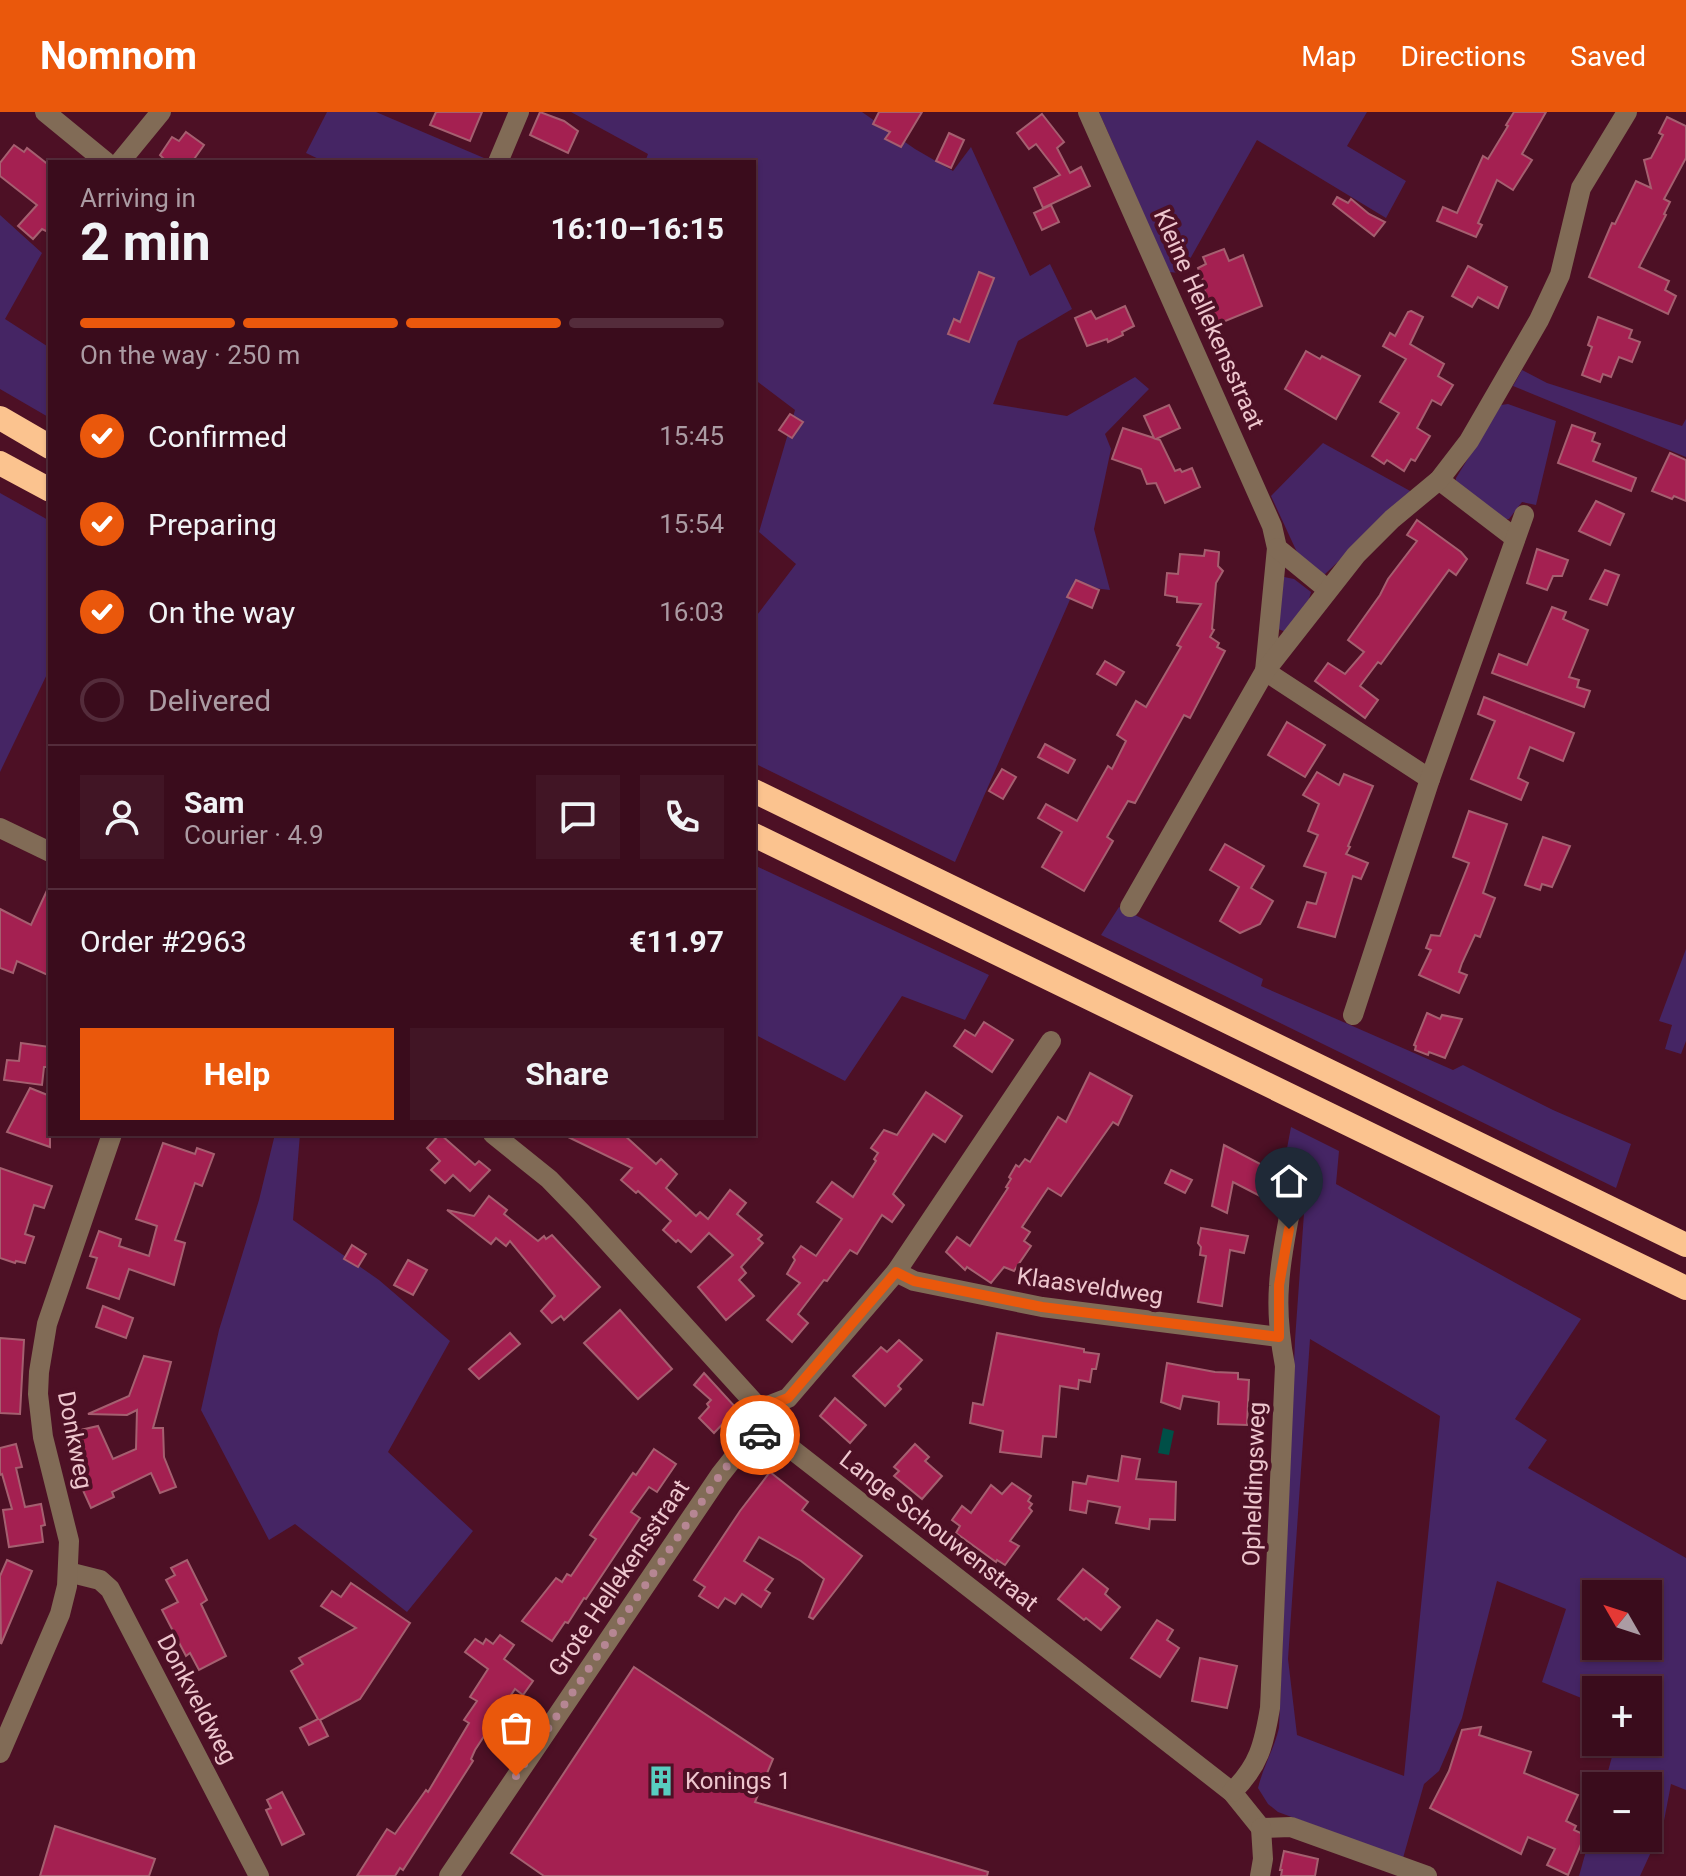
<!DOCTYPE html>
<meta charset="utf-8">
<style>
:root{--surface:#3a0c1c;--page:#411525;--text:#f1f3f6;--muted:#ab9ba3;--line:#542c3b;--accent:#ea580c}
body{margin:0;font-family:Roboto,sans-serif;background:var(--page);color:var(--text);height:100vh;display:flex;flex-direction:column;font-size:30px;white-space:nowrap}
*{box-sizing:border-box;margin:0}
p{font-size:26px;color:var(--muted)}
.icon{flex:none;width:44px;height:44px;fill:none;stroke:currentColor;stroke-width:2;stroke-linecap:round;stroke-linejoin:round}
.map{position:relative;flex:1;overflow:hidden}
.details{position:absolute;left:48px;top:48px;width:708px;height:976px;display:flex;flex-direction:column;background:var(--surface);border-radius:0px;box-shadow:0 2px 6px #0004,0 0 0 2px var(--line)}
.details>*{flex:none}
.needle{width:52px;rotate:309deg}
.controls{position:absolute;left:1582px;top:1468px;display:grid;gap:16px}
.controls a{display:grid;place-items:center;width:80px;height:80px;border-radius:0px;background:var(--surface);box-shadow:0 2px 6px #0004,0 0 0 2px var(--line);font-size:40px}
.pin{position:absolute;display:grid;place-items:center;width:68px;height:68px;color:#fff;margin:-82px -34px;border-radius:50% 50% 50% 0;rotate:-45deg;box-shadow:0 0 8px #0007}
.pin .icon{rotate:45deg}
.courier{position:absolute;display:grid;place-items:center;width:80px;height:80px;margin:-40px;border:6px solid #ea580c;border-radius:50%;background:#fff;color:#222;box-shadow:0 2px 10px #0007}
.overview em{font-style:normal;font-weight:700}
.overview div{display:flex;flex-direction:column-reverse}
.overview{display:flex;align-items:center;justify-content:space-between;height:136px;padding:0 32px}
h1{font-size:52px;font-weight:700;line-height:60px}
.bar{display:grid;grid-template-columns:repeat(4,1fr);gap:12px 8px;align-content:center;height:96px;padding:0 32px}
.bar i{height:10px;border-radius:6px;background:var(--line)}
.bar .active{background:var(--accent)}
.bar p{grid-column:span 4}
.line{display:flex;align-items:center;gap:20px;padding:0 32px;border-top:2px solid var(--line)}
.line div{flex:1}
.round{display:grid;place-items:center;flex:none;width:84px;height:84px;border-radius:0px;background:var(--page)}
ol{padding:0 32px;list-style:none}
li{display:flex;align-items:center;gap:24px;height:88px}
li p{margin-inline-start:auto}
li .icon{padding:8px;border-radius:50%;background:var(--accent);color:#fff;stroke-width:4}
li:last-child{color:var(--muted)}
li i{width:44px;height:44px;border:4px solid var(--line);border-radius:50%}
.cta{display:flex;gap:16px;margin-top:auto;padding:16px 32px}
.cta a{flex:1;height:92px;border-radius:0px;background:var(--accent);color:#fff;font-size:32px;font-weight:700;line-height:92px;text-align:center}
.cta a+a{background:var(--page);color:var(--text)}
header{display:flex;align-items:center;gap:48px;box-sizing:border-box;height:112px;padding:0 40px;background:var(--accent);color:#fff}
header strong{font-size:38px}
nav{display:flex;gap:44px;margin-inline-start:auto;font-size:28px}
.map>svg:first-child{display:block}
</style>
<header>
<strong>Nomnom</strong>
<nav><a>Map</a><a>Directions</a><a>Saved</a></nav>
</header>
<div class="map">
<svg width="1686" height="1764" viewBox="0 0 1686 1764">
<rect width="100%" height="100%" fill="#4d1025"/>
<g fill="#452564" fill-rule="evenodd">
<path d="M327 0H376L484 46 482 50H325L306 41Z"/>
<path d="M571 0H862L915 37 953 59 971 35 1030 164 1050 152 1072 197 1018 229 993 292 1067 304 1135 265 1149 277 1105 322 1111 337 1094 417 1110 478 1076 474 955 750 754 651V507L796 452 759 420 795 298 754 267V50H645L648 42Z"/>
<path d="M1099 0H1367L1347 34 1406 69 1386 106 1257 28 1190 147 1180 161 1169 160Z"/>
<path d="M0 103 42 141 5 207 50 236V306L0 277Z"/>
<path d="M1522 258 1547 271 1682 314 1686 307V345L1513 274Z"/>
<path d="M1508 292 1556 309 1536 393 1522 390 1509 407H1502L1456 372V366L1501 293Z"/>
<path d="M1323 331 1412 380 1324 463 1302 451 1271 384Z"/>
<path d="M0 381 50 409V556L0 660Z"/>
<path d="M1284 465 1294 467 1311 480 1309 487 1286 520 1278 517Z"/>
<path d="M754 753 989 863 965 908 902 884 845 969 754 922Z"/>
<path d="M1119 795 1263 867 1261 874 1453 958 1463 953 1553 998 1631 1032 1616 1076 1101 823Z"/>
<path d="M1686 837V929L1681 942 1665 937 1672 913 1659 909Z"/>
<path d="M1291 1015 1339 1039 1336 1072 1581 1207 1515 1307 1547 1328 1528 1356 1686 1446V1678L1671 1672 1663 1714 1640 1764H1579L1596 1703V1726H1648V1674H1604L1616 1630H1648V1578H1596V1592L1542 1570 1566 1497 1497 1469 1462 1606 1439 1659 1424 1672 1403 1746 1278 1700 1268 1692 1258 1676C1263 1655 1274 1637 1279 1616L1295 1228 1307 1059 1285 1047ZM1310 1227 1440 1304 1404 1664 1297 1623 1288 1547ZM1596 1482H1648V1534H1596Z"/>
<path d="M275 1022H300L293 1108 379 1168 450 1229 388 1340 473 1419 407 1500 295 1412 269 1428 201 1298 219 1218 259 1088Z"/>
</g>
<path fill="#004f47" d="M1163 1316 1174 1319 1169 1343 1158 1341Z"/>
<g fill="#a42051" stroke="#a55f70" stroke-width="2">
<path d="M436 0H482L470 29 430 13Z"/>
<path d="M540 0 564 9 578 19 568 41 530 23Z"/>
<path d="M879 0H922L901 35 885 27 890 20 873 12Z"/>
<path d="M1514 0H1546L1522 42 1532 48 1513 78 1497 68 1478 111 1482 113 1476 125 1437 109 1443 95 1457 101 1483 44 1488 47 1508 14 1506 13Z"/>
<path d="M1042 2 1064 30 1057 36 1070 61 1081 55 1090 74 1043 96 1034 76 1060 63 1036 32 1029 37 1017 21Z"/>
<path d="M1667 5 1686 14V46L1664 87 1670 90 1664 102 1666 103 1639 155 1669 169 1665 178 1676 184 1668 202 1589 165 1612 111 1615 112 1636 69 1651 76 1644 48 1651 46 1663 23 1659 21Z"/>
<path d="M186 20 204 33 192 50H167L160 43 172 25 179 29Z"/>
<path d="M949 21 964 28 951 56 936 49Z"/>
<path d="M14 33 24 40 27 36 50 54V121L42 117 33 127 18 114 37 93 0 64V51Z"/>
<path d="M1337 85 1348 91 1351 87 1369 102 1385 110 1374 124 1333 92Z"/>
<path d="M1051 93 1059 110 1042 118 1034 101Z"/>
<path d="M1224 137 1229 149 1243 143 1262 194 1218 212 1202 172 1204 171 1198 156 1206 152 1203 145Z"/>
<path d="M1468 154 1507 175 1498 196 1478 185 1472 195 1452 184Z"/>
<path d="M979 160 994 166 969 230 948 222 954 207 960 210Z"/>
<path d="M1125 194 1134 214 1122 220 1123 223 1108 230 1107 227 1087 234 1075 206 1091 199 1096 207Z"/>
<path d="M1411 199 1423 205 1410 232 1444 252 1438 264 1453 273 1441 293 1432 288 1417 316 1430 324 1415 349 1411 347 1404 359 1387 348 1384 352 1372 344 1399 301 1380 290 1406 247 1383 234 1390 221 1395 224 1408 200Z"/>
<path d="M1598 205 1632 218 1629 226 1640 230 1632 250 1619 245 1611 265 1603 262 1600 270 1582 263 1592 235 1588 233Z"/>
<path d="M1306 239 1320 247 1322 244 1360 264 1336 307 1285 277Z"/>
<path d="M1169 293 1180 316 1156 327 1160 328 1175 359 1180 357 1182 360 1192 356 1200 375 1165 391 1156 371 1147 372 1141 357 1112 347 1123 316 1154 326 1144 304Z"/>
<path d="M790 302 803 310 792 326 779 318Z"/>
<path d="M1572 313 1595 321 1592 329 1600 332 1593 349 1636 366 1631 379 1558 351Z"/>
<path d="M1670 341 1686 348V389L1674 384 1672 387 1652 379Z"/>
<path d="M1596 389 1624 402 1610 433 1579 419Z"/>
<path d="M1417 408 1461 440 1467 447 1456 463 1449 458 1381 552 1378 550 1360 574 1378 588 1365 606 1315 569 1328 551 1345 562 1364 540 1348 528 1380 483 1388 467 1417 429 1407 423Z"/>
<path d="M1537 437 1568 448 1562 464H1553L1547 478 1527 471Z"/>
<path d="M1205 438 1219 440 1218 454 1223 459 1216 471 1212 517 1214 518 1210 525 1219 531 1217 535 1225 539 1190 606 1184 603 1135 691 1128 689 1107 725 1113 729 1084 779 1042 755 1062 720 1038 706 1046 692 1077 709 1108 654 1112 657 1126 629 1117 623 1136 589 1146 595 1181 535 1177 533 1201 492 1177 490V485L1165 483 1167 461 1178 462 1180 442 1204 444Z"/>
<path d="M1605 458 1619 463 1607 493 1590 487Z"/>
<path d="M1076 468 1099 478 1092 496 1067 485Z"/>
<path d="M1552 495 1566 500 1563 507 1588 518 1569 565 1579 568 1577 575 1590 579 1584 595 1492 561 1499 542 1527 553Z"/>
<path d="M1105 549 1124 560 1116 573 1097 562Z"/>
<path d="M1484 585 1574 621 1563 649 1530 635 1518 666 1528 671 1521 688 1471 667 1495 609 1478 602Z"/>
<path d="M1287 610 1325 633 1305 665 1268 643Z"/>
<path d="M1045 632 1075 648 1068 661 1038 645Z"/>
<path d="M1002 657 1016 665 1003 687 989 679Z"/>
<path d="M1317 660 1339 673 1344 662 1373 674 1348 734 1350 735 1346 742 1368 751 1361 767 1353 764 1335 825 1298 815 1307 790 1316 792 1326 761 1304 754 1318 723 1308 719 1319 692 1303 683Z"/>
<path d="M1469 699 1507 712 1483 781 1495 786 1480 825 1475 823 1462 851 1459 860 1467 863 1459 881 1419 863 1431 838 1426 836 1431 823 1440 824 1469 751 1453 745Z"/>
<path d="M1543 725 1570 734 1552 775 1542 772 1540 778 1525 773Z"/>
<path d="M1225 732 1264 754 1251 776 1273 789 1260 812 1240 821 1220 809 1239 775 1210 758Z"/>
<path d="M50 772V864L17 849 13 861 0 856V797L31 813Z"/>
<path d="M1427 901 1440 907 1442 903 1462 907 1445 946 1429 940 1428 943 1415 938 1416 934 1414 933Z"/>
<path d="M984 910 1013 928 992 960 954 934 965 918 975 924Z"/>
<path d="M21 931 50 935V955H44L42 973 4 968 7 948 19 949Z"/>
<path d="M1090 961 1132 984 1118 1013 1113 1010 1061 1084 1048 1076 1022 1115 1030 1120 1024 1129 1031 1134 1014 1159 1004 1155 991 1171 967 1155 965 1158 946 1140 957 1125 970 1134 1008 1076 1006 1075 1011 1067 1009 1065 1016 1053 1019 1055 1025 1047 1030 1050 1058 1005 1066 1010Z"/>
<path d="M30 976 50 984V1035L7 1020Z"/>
<path d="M926 980 962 1004 945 1030 933 1022 893 1082 904 1093 892 1110 882 1103 857 1142 850 1138 827 1169 824 1168 798 1202 808 1211 792 1230 767 1208 800 1171 787 1162 795 1148 793 1145 801 1134 816 1144 842 1107 817 1090 832 1070 853 1085 876 1049 874 1047 878 1041 871 1036 884 1018 897 1023Z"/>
<path d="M440 1022 475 1053 479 1049 490 1058 470 1079 453 1063 445 1071 431 1058 440 1049 427 1036Z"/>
<path d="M562 1022H623L656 1052 661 1047 677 1062 666 1076 696 1104 700 1100 708 1107 730 1078 746 1091 737 1102 762 1123 758 1127 763 1131 741 1155 746 1161 739 1168 754 1184 726 1208 698 1175 733 1143 709 1121 691 1140 678 1128 676 1130 663 1118 671 1109 638 1079 636 1081 621 1068 632 1056Z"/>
<path d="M163 1031 195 1042 197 1036 214 1042 202 1074 195 1071 175 1128 185 1131 174 1173 129 1157 119 1187 87 1176 97 1146 90 1144 99 1119 121 1127 119 1134 149 1144 157 1114 136 1107Z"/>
<path d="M1224 1033 1268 1056V1088L1233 1070 1227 1101 1212 1094Z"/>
<path d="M0 1056 52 1074 44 1096 34 1093 25 1122 34 1125 25 1151 16 1149 15 1151 0 1146Z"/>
<path d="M1171 1058 1192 1068 1185 1081 1165 1071Z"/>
<path d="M489 1084 507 1098 504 1102 538 1129 544 1124 546 1127 552 1123 600 1175 564 1208 561 1204 552 1211 541 1199 555 1184 510 1129 506 1134 496 1126 491 1132 447 1098 474 1104Z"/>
<path d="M1201 1116 1248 1124 1244 1141 1230 1138 1222 1194 1198 1190 1206 1144 1200 1143 1201 1135 1198 1131Z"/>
<path d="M352 1133 366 1142 358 1155 344 1147Z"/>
<path d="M408 1148 427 1158 413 1183 394 1173Z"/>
<path d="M103 1194 133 1206 126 1226 96 1215Z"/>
<path d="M620 1198 672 1257 638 1287 584 1231Z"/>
<path d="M510 1221 520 1232 479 1267 469 1257Z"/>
<path d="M997 1221 1084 1237V1240L1099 1242 1096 1257H1092L1090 1270 1079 1268 1078 1277 1060 1274 1056 1325 1043 1324 1041 1345 1000 1340 1003 1319 970 1311 973 1291 983 1293Z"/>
<path d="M0 1226 24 1228 20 1302 0 1301Z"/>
<path d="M899 1228 922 1248 898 1274 901 1277 885 1294 853 1264 881 1235 887 1240Z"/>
<path d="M144 1244 171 1250 153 1316H163L164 1345 176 1375 160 1381 151 1361 112 1380 114 1385 91 1396 76 1363 80 1361 63 1322 98 1314 113 1347 136 1337 137 1298 127 1303 88 1302 129 1284Z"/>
<path d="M1167 1251 1215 1260 1238 1261V1267L1249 1268 1247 1313 1218 1312 1219 1290 1183 1284 1180 1297 1161 1290Z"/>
<path d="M704 1261 737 1297 714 1321 699 1306 709 1295 707 1292 711 1288 694 1273Z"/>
<path d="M835 1286 866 1313 850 1331 820 1304Z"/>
<path d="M16 1332 22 1355 16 1356 25 1395 41 1392 45 1413 41 1414 43 1430 9 1435 3 1398 12 1397 2 1362 0 1363V1336Z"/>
<path d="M915 1332 929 1345 925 1349 942 1364 922 1387 894 1364 899 1359 894 1355Z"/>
<path d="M654 1337 676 1352 657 1380 649 1375 631 1400 640 1406 586 1487 584 1486 568 1511 565 1510 552 1529 522 1509 556 1466 562 1470 567 1462 571 1464 596 1427 590 1423 633 1361 636 1363Z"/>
<path d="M1122 1344 1140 1347 1136 1367 1176 1370 1175 1408 1150 1407 1149 1417 1116 1411 1120 1395 1088 1389 1086 1401 1070 1398 1073 1370 1086 1372 1088 1364 1118 1369Z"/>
<path d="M770 1360 808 1390 802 1398 862 1444 813 1507 809 1505 824 1467 801 1449 759 1425 744 1449 773 1467 765 1478 770 1481 761 1495 742 1482 735 1492 725 1486 718 1496 699 1484 705 1475 694 1468 740 1399Z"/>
<path d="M1012 1371 1031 1384 1028 1389 1032 1392 1029 1396 1032 1399 1010 1429 1019 1434 1005 1453 997 1448 996 1450 956 1421 960 1414 952 1408 962 1394 971 1401 991 1373 1002 1382Z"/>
<path d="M7 1448 32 1459 1 1532 0 1464Z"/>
<path d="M187 1448 207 1488 201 1492 226 1544 199 1558 190 1541 186 1544 162 1498 178 1490 166 1468 175 1463 171 1456Z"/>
<path d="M1083 1457 1108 1477 1105 1482 1120 1495 1101 1518 1086 1506 1084 1508 1058 1487Z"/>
<path d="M351 1471 410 1511 360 1587 320 1608 328 1624 309 1633 300 1616 318 1607 291 1559 303 1552 299 1546 356 1516 321 1494 332 1479 341 1485Z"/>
<path d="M1157 1508 1173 1518 1167 1528 1179 1536 1160 1565 1131 1546Z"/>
<path d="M500 1523 514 1533 504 1547 533 1569 523 1583 515 1577 475 1638 471 1647 473 1649 403 1758 400 1756 395 1764H357L387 1717 395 1722 426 1678 428 1680 469 1611 464 1608 477 1589 470 1585 488 1557 465 1540 475 1527 483 1532 486 1527 493 1532Z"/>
<path d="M1200 1546 1237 1554 1227 1596 1192 1589Z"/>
<path d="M634 1555 773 1647 755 1690 988 1760 987 1764H544L511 1741Z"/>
<path d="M1481 1615 1479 1623 1531 1640 1524 1661 1578 1683 1566 1709 1576 1714 1574 1718 1585 1723 1568 1763 1547 1753 1555 1737 1528 1725 1521 1742 1430 1696 1449 1659 1462 1618Z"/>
<path d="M282 1680 304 1722 282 1733 266 1698 271 1696 267 1688Z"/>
<path d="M55 1714 155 1747 149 1764H40Z"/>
<path d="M1284 1739 1318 1747 1315 1764H1281L1282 1758H1280Z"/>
</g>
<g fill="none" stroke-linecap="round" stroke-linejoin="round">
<g stroke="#816b56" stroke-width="20">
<path d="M45 0 106 50"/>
<path d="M1088 0 1272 414 1277 436 1265 559 1430 667"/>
<path d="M120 50 161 0"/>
<path d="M498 50 519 0"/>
<path d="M1439 368 1515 426"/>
<path d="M1277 436 1327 477"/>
<path d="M0 716 50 740"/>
<path d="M1130 795 1265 559 1356 443 1392 407 1439 368 1469 329 1539 208 1560 163 1581 76 1627 0"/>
<path d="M1353 903 1430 667 1524 403"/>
<path d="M493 1022 549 1067 581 1100 760 1297V1324L773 1326 785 1332 1232 1680 1261 1716"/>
<path d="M896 1160 914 1169 1042 1195 1279 1225"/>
<path d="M760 1297 788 1286 896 1160 1051 929"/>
<path d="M68 1460 100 1468 110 1477 259 1764"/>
<path d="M0 1641 60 1502 67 1474 69 1429 43 1325 38 1282 39 1260 47 1212 112 1022"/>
<path d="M1232 1680C1259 1654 1264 1632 1270 1596L1285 1254C1280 1228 1277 1201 1279 1174 1281 1134 1293 1096 1296 1056"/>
<path d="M1261 1716 1291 1715 1427 1764"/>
<path d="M449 1764 720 1363 739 1339 760 1324"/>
<path d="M1260 1764 1263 1747 1261 1716"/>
</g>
<g stroke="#fbc38f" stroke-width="24">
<path d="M0 306 50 335"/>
<path d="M0 351 50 378"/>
<path d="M754 679 1686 1133"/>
<path d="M754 723 1686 1176"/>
</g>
</g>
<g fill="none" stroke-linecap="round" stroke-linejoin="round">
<path stroke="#b68693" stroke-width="8" stroke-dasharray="0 14.4" d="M516 1664 720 1363 739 1339 760 1323"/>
<path stroke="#ea580c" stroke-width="10" d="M760 1323V1297L788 1286 896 1160 914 1169 1042 1195 1279 1225V1173L1289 1117"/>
</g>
<defs>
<g id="building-bare" transform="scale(2.4)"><path d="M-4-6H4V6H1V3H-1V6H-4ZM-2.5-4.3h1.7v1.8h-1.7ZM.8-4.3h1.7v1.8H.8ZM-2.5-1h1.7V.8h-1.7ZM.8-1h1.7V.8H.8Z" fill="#58cec0" stroke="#4d1025" stroke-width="2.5" paint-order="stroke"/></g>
</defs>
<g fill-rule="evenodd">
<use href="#building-bare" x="661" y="1669"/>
</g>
<g text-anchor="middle" stroke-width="8" stroke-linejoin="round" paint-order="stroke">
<g font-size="24" fill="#eec6ce" stroke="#4d1025">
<text transform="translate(1209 207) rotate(66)" y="8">Kleine Hellekensstraat</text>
<text transform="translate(1090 1174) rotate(8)" y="8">Klaasveldweg</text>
<text transform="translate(75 1328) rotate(79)" y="8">Donkweg</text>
<text transform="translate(1254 1372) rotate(-88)" y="8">Opheldingsweg</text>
<text transform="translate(939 1419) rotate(38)" y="8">Lange Schouwenstraat</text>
<text transform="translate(619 1466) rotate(-56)" y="8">Grote Hellekensstraat</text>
<text transform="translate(197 1587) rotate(62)" y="8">Donkveldweg</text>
</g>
<g font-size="24" fill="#eec6ce" stroke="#4d1025" text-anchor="start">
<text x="685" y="1677">Konings 1</text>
</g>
</g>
</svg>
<div class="controls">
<a><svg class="needle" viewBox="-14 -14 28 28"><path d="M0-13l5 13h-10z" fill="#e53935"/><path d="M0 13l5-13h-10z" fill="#ab9ba3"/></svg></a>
<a>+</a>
<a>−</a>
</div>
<div class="pin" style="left:516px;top:1664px;background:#ea580c"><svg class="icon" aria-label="bag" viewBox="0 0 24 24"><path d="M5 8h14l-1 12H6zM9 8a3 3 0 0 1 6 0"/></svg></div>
<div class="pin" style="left:1289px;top:1117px;background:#1f2937"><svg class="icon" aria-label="home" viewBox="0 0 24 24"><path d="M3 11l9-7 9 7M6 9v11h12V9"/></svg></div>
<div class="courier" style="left:760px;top:1323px"><svg class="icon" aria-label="car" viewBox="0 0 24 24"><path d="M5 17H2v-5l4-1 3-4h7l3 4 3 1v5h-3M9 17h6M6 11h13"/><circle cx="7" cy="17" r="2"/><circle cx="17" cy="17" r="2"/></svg></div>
<section class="details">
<div class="overview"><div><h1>2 min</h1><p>Arriving in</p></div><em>16:10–16:15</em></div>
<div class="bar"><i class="active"></i><i class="active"></i><i class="active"></i><i></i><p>On the way · 250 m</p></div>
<ol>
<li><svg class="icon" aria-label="check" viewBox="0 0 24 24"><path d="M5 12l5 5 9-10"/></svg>Confirmed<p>15:45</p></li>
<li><svg class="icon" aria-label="check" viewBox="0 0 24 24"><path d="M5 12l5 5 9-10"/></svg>Preparing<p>15:54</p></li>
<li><svg class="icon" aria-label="check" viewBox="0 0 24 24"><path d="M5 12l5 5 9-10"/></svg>On the way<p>16:03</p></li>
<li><i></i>Delivered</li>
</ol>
<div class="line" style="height:144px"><a class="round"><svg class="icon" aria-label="person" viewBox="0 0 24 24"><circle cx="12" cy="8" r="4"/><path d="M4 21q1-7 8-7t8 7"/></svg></a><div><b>Sam</b><p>Courier · 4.9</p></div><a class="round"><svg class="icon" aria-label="chat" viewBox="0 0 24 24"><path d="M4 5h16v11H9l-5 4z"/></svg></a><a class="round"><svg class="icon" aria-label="phone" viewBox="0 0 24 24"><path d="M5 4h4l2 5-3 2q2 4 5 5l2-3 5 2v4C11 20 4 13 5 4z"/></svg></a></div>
<div class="line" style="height:104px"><div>Order #2963</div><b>€11.97</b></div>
<div class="cta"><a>Help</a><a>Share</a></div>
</section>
</div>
